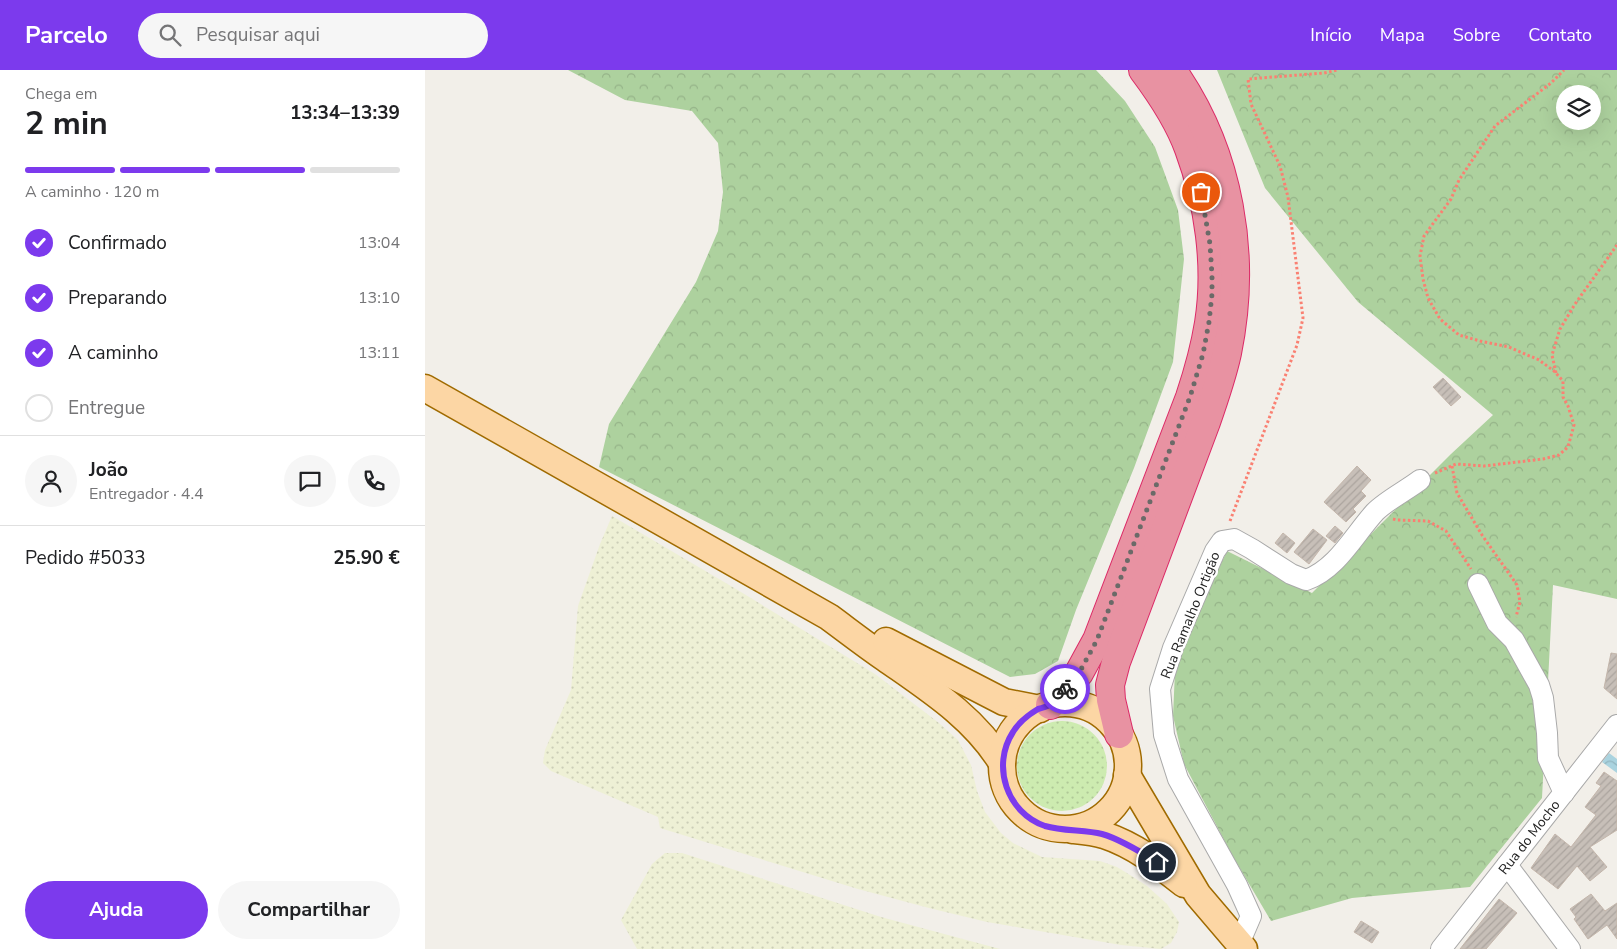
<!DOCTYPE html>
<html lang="pt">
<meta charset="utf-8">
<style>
:root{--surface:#fff;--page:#f6f6f6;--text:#202124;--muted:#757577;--line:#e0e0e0;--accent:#7c3aed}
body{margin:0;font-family:"Nunito Sans",sans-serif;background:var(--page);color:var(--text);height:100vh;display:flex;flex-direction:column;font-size:19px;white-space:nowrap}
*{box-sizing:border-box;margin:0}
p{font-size:16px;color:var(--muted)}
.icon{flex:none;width:28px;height:28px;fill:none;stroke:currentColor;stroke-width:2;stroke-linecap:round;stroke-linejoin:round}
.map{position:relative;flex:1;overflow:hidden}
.sheet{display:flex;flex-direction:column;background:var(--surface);width:425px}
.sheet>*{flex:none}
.fabs{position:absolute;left:1131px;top:15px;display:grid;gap:10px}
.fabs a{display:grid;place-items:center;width:45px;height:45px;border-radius:50%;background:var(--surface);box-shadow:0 5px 20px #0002;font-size:25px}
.pin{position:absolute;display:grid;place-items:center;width:42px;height:42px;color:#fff;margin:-21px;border:2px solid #fff;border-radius:50%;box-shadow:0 1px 5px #0007}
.courier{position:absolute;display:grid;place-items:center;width:50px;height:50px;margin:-25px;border:4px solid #7c3aed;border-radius:50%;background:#fff;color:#222;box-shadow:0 1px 6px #0007}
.head em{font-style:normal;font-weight:700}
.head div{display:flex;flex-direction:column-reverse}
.head{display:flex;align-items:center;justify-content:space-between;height:85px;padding:0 25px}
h1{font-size:32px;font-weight:700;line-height:38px}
.bar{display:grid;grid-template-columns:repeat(4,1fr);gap:8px 5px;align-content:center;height:60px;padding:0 25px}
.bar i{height:6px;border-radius:4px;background:var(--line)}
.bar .active{background:var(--accent)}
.bar p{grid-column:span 4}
.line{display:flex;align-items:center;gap:12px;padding:0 25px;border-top:1px solid var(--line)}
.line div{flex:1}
.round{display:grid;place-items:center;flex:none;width:52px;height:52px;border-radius:26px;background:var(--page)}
ol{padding:0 25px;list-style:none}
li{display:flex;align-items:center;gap:15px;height:55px}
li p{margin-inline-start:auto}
li .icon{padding:5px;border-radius:50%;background:var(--accent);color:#fff;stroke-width:4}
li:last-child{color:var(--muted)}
li i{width:28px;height:28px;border:2px solid var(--line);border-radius:50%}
.action{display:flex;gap:10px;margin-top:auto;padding:10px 25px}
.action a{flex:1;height:58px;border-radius:30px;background:var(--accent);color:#fff;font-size:20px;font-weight:700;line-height:58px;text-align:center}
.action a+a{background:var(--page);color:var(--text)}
header{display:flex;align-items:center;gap:30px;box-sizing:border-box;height:70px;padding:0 25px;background:var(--accent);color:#fff}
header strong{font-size:24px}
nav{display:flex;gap:28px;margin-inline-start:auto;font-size:18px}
.search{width:350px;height:45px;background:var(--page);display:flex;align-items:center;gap:12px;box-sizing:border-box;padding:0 18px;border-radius:28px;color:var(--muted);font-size:19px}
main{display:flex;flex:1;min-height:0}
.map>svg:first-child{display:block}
</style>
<header>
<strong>Parcelo</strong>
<div class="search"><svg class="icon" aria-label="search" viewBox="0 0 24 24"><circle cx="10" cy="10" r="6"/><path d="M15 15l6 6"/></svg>Pesquisar aqui</div>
<nav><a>Início</a><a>Mapa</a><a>Sobre</a><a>Contato</a></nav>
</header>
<main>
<section class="sheet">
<div class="head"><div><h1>2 min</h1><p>Chega em</p></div><em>13:34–13:39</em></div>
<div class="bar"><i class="active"></i><i class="active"></i><i class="active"></i><i></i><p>A caminho · 120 m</p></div>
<ol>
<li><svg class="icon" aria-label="check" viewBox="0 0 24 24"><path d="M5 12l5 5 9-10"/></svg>Confirmado<p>13:04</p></li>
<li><svg class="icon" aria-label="check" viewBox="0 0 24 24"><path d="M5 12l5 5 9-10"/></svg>Preparando<p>13:10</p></li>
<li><svg class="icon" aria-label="check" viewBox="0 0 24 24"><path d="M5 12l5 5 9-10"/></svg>A caminho<p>13:11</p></li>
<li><i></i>Entregue</li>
</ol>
<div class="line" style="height:90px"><a class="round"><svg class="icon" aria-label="person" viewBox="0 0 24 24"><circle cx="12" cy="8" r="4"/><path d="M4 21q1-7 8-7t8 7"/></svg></a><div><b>João</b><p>Entregador · 4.4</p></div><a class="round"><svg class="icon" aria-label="chat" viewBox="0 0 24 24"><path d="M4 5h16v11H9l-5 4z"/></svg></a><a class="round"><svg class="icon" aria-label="phone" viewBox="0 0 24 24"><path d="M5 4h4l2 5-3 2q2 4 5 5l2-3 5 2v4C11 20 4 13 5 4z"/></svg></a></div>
<div class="line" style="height:65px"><div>Pedido #5033</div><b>25.90 €</b></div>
<div class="action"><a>Ajuda</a><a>Compartilhar</a></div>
</section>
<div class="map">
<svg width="1192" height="879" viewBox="0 0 1192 879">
<defs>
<pattern id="farmland-dots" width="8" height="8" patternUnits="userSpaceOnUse" patternTransform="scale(1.25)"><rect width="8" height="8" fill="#eef0d5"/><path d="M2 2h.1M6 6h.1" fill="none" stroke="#ccceb7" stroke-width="1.8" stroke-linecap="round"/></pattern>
<pattern id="grass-dots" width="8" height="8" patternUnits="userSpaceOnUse" patternTransform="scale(1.25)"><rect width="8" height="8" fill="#cdebb0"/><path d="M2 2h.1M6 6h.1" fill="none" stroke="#b0c997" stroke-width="1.8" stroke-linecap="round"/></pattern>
<pattern id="forest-crowns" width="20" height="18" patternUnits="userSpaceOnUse" patternTransform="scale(1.25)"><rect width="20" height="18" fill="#add19e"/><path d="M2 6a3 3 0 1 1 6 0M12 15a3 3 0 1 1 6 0" fill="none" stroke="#95b388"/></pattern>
<pattern id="water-waves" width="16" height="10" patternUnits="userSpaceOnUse" patternTransform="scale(1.25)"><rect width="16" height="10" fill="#aad3df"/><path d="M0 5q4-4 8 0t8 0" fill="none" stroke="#92b5bf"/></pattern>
<pattern id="building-hatch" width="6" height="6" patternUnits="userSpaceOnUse" patternTransform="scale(1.25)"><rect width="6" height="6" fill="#c7bfb8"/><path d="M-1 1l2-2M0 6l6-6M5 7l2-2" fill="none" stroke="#aba49e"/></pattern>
</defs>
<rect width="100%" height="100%" fill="#f2efe9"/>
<g fill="url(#farmland-dots)">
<path d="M187 446 311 519 450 604 514 653 533 670 546 695 552 721 560 742 576 763 588 773 617 787 675 791 692 797 705 805 722 816 742 834 754 852 752 862 746 873 736 879 696 875 562 852 504 838 433 819 235 758 233 747 126 701 118 693 120 680 146 620 153 536 175 474Z"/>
<path d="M240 783H257L456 847 575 879H212L196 850 227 794Z"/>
</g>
<circle fill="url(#grass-dots)" cx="637" cy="696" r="45"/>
<g fill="url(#forest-crowns)" fill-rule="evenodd">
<path d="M143 0H671L700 31 730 77 753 140 759 189 748 292 709 398 651 540 633 591 610 604 585 607 174 397 184 354 271 212 293 161 298 122 293 73 267 41 200 30Z"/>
<path d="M792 0H1192V529L1128 515 1117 728 1045 817 927 828 846 851 807 785 759 694 748 646 750 601 756 577 802 481 887 523 1026 384 1068 345 933 232 840 118ZM1140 24H1168V51H1140Z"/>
</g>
<path fill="url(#water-waves)" d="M1184 683 1192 689V703L1177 692Z"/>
<g fill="url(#building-hatch)" stroke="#c4b6ab">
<path d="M1018 308 1036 327 1026 336 1008 317Z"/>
<path d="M932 396 946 410 936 421 941 426 928 439 931 442 921 452 899 432Z"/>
<path d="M910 456 918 463 910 473 901 466Z"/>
<path d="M888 459 902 470 884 494 869 482Z"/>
<path d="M858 463 870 473 862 483 850 473Z"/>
<path d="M1186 583 1192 584V629L1179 618Z"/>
<path d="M1179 702 1192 711V760L1165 777 1182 797 1165 811 1152 796 1133 819 1106 798 1130 764 1146 777 1171 745 1160 737 1176 716 1171 713Z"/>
<path d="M1166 824 1180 841 1192 833V869L1182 855 1163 869 1149 849 1151 847 1145 839Z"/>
<path d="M1074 829 1092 843 1061 879H1035Z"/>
<path d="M936 851 954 862 947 873 929 862Z"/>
</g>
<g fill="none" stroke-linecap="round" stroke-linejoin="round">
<g stroke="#a9a9a9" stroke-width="22">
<g id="minor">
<path d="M1053 514 1072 553 1089 570 1114 615 1118 628 1122 663 1123 688 1139 723"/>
<path d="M1082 795 1145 879"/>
<path d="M814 874 826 846 812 815 753 709 739 665 735 619 748 578 790 481 797 471 809 469 827 479 866 504 881 510C912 499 929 465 950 442 962 430 982 420 995 410"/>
<path d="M1016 879 1192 655"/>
</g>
</g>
<g stroke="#a06b00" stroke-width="29">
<g id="major">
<path d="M0 318 404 547C423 561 441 575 460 588 504 619 549 647 577 693"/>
<path d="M461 571 579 632 615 639"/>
<circle cx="640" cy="696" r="63"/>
<path d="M702 705 773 825 819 879"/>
<path d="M648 760C658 761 669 762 679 765 709 775 734 794 759 814"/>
</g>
</g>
<g stroke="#dc2a67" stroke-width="30">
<g id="highway">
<path d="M625 635 654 603 672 570 765 327C773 303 780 278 784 253 793 196 784 133 764 79 754 51 736 24 718 0"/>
<path d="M694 664 686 630 685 615 691 592 781 352C789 329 797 306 802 283 822 186 805 82 747 0"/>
</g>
</g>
<g stroke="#fa8072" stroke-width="3" stroke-dasharray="2.5 2.5" stroke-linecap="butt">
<path d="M1131 303 1127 285 1135 259 1150 234 1192 175"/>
<path d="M1027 396 1032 423 1057 465 1092 515 1095 532 1091 547"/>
<path d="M1010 403 1031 394 1059 396 1118 389 1134 385 1143 377 1149 355 1143 336 1138 327V311L1129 301 1114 290 1084 277 1055 271 1034 265 1015 249 1003 228 998 209 995 186 999 166 1026 129 1034 110 1070 56 1126 13 1139 0"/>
<path d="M968 449 972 450 1003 451 1021 461 1046 499"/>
<path d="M805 451 872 275 878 248 863 127 855 96 826 34 823 9 899 3 913 0"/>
</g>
<use href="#minor" stroke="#fff" stroke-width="20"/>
<use href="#major" stroke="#fcd6a4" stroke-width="26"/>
<use href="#highway" stroke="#e892a2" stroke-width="28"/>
</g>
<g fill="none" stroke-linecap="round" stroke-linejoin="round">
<path stroke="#6b6a68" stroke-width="5" stroke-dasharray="0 9" d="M640 619 654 603 672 570 765 327 778 284 784 252 787 224V206L785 174 776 122"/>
<path stroke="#7c3aed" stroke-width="6" d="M640 619C636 624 630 632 624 635 621 637 617 638 613 639 603 645 594 652 588 662 566 696 582 743 620 756 637 761 660 760 677 764 695 769 716 782 732 792"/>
</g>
<g text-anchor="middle" stroke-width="5" stroke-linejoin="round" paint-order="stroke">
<g font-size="14" fill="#222" stroke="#fff">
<text transform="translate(765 545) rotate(-68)" y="5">Rua Ramalho Ortigão</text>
<text transform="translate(1104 767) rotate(-52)" y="5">Rua do Mocho</text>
</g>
</g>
</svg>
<div class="fabs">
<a><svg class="icon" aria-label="layers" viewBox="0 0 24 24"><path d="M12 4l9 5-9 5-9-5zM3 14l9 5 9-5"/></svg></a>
</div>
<div class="pin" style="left:776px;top:122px;background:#ea580c"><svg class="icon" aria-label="bag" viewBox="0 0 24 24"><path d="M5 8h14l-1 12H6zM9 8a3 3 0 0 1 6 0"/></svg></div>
<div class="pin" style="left:732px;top:792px;background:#1f2937"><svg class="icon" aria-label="home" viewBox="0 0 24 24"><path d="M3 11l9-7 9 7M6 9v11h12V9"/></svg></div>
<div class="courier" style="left:640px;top:619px"><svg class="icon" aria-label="bike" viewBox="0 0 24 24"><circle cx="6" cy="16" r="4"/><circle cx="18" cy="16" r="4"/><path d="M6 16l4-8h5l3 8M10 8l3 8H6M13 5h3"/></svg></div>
</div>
</main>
